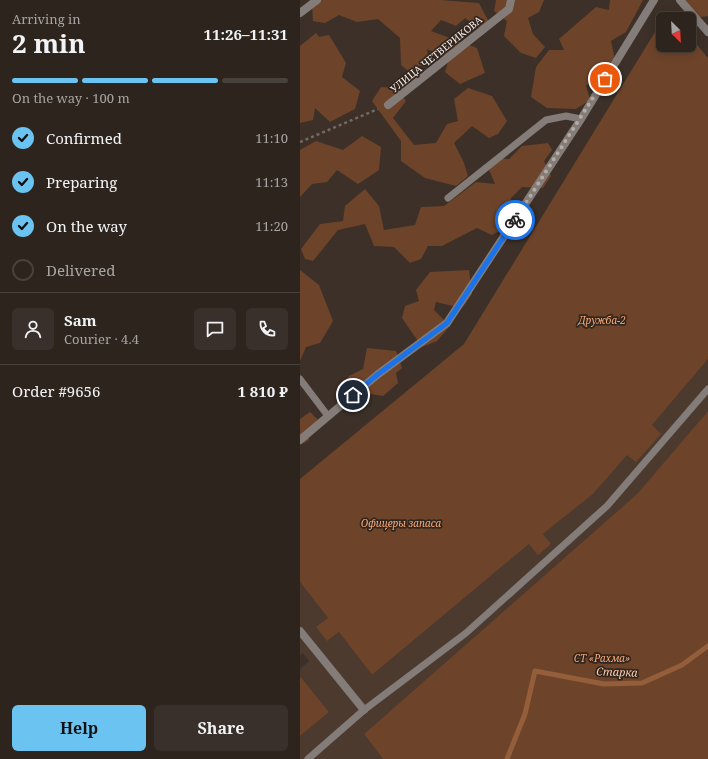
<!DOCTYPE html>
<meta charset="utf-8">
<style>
:root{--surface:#2d241e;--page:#39302b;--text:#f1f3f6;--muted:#a7a4a4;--line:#48413c;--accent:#6ac3f1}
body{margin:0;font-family:"Noto Serif",serif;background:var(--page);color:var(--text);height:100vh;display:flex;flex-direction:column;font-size:15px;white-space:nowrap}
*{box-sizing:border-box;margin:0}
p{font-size:13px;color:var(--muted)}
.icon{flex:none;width:22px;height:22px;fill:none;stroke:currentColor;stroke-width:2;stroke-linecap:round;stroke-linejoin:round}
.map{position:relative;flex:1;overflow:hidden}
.drawer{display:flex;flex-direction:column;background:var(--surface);width:300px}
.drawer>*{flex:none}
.needle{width:26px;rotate:156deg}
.buttons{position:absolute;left:356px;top:12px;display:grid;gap:8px}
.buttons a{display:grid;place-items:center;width:40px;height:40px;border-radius:6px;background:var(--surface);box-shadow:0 2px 10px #0003,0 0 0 1px var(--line);font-size:20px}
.pin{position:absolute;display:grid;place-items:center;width:34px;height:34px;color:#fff;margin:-17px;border:2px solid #fff;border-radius:50%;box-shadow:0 1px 4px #0007}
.courier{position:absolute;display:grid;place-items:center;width:40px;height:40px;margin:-20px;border:3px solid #1a73e8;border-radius:50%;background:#fff;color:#222;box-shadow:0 1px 5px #0007}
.overview em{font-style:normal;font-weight:700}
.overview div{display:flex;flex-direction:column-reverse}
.overview{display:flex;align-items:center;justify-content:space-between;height:68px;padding:0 12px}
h1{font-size:26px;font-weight:700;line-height:30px}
.bar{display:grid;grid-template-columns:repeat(4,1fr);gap:6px 4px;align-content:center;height:48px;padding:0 12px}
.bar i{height:5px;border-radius:3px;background:var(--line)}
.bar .selected{background:var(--accent)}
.bar p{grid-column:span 4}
.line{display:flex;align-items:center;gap:10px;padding:0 12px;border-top:1px solid var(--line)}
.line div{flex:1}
.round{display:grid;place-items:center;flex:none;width:42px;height:42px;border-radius:6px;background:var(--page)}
ol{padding:0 12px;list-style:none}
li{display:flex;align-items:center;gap:12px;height:44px}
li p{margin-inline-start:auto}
li .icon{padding:4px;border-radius:50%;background:var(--accent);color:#111;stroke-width:4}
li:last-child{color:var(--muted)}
li i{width:22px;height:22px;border:2px solid var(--line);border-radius:50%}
.button{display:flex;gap:8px;margin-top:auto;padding:8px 12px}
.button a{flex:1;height:46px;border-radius:6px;background:var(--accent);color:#111;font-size:16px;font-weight:700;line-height:46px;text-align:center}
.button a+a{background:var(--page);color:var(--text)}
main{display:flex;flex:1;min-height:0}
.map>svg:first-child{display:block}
</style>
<main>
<section class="drawer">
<div class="overview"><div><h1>2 min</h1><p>Arriving in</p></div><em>11:26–11:31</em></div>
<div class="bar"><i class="selected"></i><i class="selected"></i><i class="selected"></i><i></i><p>On the way · 100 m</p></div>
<ol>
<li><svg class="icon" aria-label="check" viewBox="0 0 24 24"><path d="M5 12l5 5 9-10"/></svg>Confirmed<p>11:10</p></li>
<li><svg class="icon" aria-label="check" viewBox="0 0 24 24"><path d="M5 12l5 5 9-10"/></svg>Preparing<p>11:13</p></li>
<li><svg class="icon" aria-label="check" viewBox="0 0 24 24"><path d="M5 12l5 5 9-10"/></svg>On the way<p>11:20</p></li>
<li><i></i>Delivered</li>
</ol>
<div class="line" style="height:72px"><a class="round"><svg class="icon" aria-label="person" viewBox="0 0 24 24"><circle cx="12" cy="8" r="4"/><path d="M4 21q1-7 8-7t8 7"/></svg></a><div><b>Sam</b><p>Courier · 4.4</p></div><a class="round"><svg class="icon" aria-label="chat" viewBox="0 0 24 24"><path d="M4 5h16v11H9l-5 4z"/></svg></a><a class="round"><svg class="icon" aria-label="phone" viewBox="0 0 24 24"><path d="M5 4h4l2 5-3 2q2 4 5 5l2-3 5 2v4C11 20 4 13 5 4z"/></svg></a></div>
<div class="line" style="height:52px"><div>Order #9656</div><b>1 810 ₽</b></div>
<div class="button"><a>Help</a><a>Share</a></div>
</section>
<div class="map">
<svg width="408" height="759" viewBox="0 0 408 759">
<rect width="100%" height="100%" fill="#3c3028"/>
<path fill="#4c3a2f" d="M408 359V411L337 494 64 734 83 759H0V736L29 712 0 676V669L9 661 3 653 0 655V582L28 618 27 641 39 632 72 675 229 544 251 545 243 534 293 494Z"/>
<g fill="#6d442a">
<path d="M19 0H140L179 3 192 28 185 32 165 18 156 26 141 20 131 31 177 48 185 73 160 84 145 72 149 59 127 49 129 65 118 66 112 74 101 65 100 38 78 19 57 22 39 15 25 23 13 21 12 5Z"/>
<path d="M196 0H244L239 12 228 18 233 34 245 47 236 58 221 53 204 36 207 21 194 11Z"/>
<path d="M310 0H343L326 32 311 41 315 60 301 82 286 85 290 100 276 109 247 108 231 97 236 67 249 50H264L259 39 296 7 309 10Z"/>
<path d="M380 0H408V16L401 17 380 4Z"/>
<path d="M363 19V45H389V35L408 58V359L352 425 361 434 336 462 327 455 293 494 243 534 251 544 238 555 229 544 72 675 39 632 27 641 16 627 28 618 0 582V479L164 344Z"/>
<path d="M16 33 19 37 29 35 46 63 42 77 60 91 55 109 30 122 15 108 13 120 0 123V46Z"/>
<path d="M81 87 97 88 106 101 93 118 114 145 136 143 147 124 158 121 154 99 168 88 192 96 207 121 198 134 189 138 172 126 154 143 164 163 168 176 156 186 125 178 101 161V141L72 101Z"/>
<path d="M62 136 81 147 79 170 58 184 37 170 27 182 12 184 0 197V150L16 141 43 150Z"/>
<path d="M248 143 252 150 244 161 251 176 243 188 222 187 211 198 207 227 192 235 177 228 142 246H128L121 259 110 263 94 247 74 246 65 224 38 230 13 261 5 259 1 249 20 224 43 221 45 206 65 189 79 206 84 230 115 225 121 207 144 206 176 182 195 184 189 170 199 158 209 159 222 146Z"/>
<path d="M0 270 19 285 33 321 20 343 6 347 0 361Z"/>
<path d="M169 270 172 294 162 308 136 302 134 310 150 326 137 341 122 347 102 318 105 306 119 301 116 290 130 272Z"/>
<path d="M67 348 96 351 102 368 96 373 98 383 83 396 71 394 55 405 40 388 49 376 63 369Z"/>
<path d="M408 411V759H83L64 734 337 494Z"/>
<path d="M10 412 18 420 9 430V440L0 445V419Z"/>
<path d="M0 676 29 712 0 736Z"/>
</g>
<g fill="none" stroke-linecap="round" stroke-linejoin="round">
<path stroke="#945e3b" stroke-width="5" d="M207 759 225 714 235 671 304 684 342 683 382 665 408 646"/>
<path stroke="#756a62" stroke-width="2.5" stroke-dasharray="3 3" stroke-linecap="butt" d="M0 142 78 109"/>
<g stroke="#837c78" stroke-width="7">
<path d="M148 198 246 120 266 116 281 119"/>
<path d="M0 379 28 416"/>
<path d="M8 759 64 710 166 633 307 506 408 389"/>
</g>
<g stroke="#837c78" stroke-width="8">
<path d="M380 0 408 32"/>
<path d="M0 13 17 0"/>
<path d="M88 105 209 9 211 0"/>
<path d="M0 440 77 375 147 323 281 119 354 0"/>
<path d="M0 631 64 710"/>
</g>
</g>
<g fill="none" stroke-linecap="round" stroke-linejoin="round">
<path stroke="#b6aca6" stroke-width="4" stroke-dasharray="0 7.2" d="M215 220 305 79"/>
<path stroke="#1a73e8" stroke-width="5" d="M53 395 77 375 147 323 215 220"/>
</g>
<g text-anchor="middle" stroke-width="3.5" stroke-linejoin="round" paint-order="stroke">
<g font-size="10" fill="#f8efea" stroke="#32261e">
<text transform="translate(136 54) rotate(-39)" y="4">УЛИЦА ЧЕТВЕРИКОВА</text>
</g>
<g font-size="10" font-style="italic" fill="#faaa77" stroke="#32261e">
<text x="302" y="324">Дружба-2</text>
<text x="101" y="527">Офицеры запаса</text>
<text x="302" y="662">СТ «Рахма»</text>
</g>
<g font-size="11" font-style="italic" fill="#fecdaf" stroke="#32261e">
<text transform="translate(317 672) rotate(2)" y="4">Старка</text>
</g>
</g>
</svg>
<div class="buttons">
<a><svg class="needle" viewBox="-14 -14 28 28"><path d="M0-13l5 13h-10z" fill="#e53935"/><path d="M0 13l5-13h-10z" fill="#a7a4a4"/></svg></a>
</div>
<div class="pin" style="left:305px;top:79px;background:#ea580c"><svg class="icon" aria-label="bag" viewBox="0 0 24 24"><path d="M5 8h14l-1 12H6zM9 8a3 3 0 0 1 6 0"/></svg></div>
<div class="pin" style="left:53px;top:395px;background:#1f2937"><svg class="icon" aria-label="home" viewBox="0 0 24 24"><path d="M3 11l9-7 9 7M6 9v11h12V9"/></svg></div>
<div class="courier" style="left:215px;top:220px"><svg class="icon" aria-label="bike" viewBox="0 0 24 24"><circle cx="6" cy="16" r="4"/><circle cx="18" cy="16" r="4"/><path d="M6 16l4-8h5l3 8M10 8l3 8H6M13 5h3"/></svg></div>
</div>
</main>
